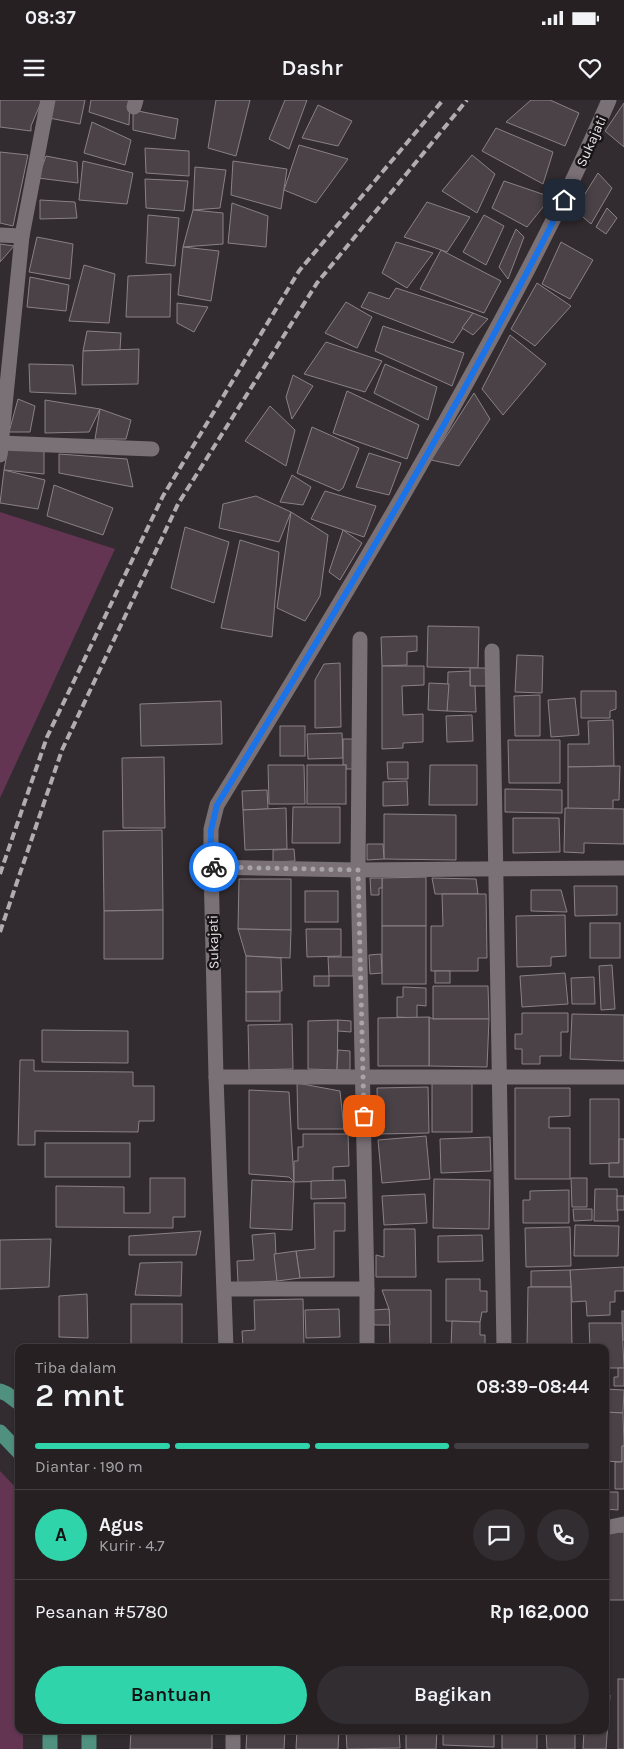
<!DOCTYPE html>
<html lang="id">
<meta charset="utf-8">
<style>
:root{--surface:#262023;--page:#322d30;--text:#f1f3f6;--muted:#a4a3a6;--line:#423e41;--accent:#30d4aa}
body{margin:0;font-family:Karla,sans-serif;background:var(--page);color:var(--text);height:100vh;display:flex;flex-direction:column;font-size:19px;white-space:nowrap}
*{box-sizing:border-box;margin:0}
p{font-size:16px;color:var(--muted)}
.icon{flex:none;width:28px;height:28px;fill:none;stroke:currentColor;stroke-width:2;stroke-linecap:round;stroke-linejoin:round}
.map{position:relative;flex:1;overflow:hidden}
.drawer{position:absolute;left:15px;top:1244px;width:594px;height:390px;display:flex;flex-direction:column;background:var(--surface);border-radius:10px;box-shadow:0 1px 4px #0004,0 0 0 1px var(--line)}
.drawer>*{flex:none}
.pin{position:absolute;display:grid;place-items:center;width:42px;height:42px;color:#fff;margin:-21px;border-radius:10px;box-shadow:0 2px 8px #0006}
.courier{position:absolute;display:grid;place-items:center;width:50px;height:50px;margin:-25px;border:4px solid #1a73e8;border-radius:50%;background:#fff;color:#222;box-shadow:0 1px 6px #0007}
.headline em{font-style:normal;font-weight:600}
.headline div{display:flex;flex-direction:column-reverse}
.headline{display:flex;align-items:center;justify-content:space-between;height:85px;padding:0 20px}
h1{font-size:32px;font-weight:600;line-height:38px}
.bar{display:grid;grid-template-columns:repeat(4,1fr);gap:8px 5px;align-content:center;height:60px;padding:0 20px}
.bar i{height:6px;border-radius:4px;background:var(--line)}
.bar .selected{background:var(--accent)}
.bar p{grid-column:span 4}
.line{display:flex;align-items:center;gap:12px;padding:0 20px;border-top:1px solid var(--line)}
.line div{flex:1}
.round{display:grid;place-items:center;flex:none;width:52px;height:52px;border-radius:26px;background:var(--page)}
.action{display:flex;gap:10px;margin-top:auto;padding:10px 20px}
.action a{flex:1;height:58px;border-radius:30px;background:var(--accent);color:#111;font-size:20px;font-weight:600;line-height:58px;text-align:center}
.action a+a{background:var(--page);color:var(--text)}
.status{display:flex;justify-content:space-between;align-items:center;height:35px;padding:0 25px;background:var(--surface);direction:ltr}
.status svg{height:14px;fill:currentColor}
header{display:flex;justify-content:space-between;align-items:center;height:65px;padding:0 20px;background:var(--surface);font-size:22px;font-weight:600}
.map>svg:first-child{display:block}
</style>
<div class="status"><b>08:37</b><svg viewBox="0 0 49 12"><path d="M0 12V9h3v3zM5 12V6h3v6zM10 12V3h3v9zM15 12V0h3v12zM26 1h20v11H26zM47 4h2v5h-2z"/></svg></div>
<header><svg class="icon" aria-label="menu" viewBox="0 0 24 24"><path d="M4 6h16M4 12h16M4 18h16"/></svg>Dashr<svg class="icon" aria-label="heart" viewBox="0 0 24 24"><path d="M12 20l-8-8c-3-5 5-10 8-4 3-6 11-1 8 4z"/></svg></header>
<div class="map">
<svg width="624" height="1649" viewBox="0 0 624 1649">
<rect width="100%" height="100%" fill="#322b2f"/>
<g fill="#633553">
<path d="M0 412 115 449 0 698Z"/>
<path d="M0 1371 19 1391V1630H23V1649H0Z"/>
</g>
<g fill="#4a4247" stroke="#8a8187">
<path d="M0 0H42L31 26V31L0 27Z"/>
<path d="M53 0H85L80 24 49 18Z"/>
<path d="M91 0H130L129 25 89 12Z"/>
<path d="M216 0H250L236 56 208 48Z"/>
<path d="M285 0H307L289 49 269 39Z"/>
<path d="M531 0H550L579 13 565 46 506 22Z"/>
<path d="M624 3V47L605 31Z"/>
<path d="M318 5 352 21 338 46 302 38Z"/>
<path d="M133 10 178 19 175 39 133 30Z"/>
<path d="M92 22 131 40 125 65 84 53Z"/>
<path d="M496 28 553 52 543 84 482 51Z"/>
<path d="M299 45 348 59 316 103 284 90Z"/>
<path d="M145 48 189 51V76L146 73Z"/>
<path d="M0 52 28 55 13 126 0 123Z"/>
<path d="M472 55 495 74 477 113 442 91Z"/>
<path d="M46 56 77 62 78 83 38 78Z"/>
<path d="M83 61 133 73 127 104 79 100Z"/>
<path d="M233 61 287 69 281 109 231 95Z"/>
<path d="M195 67 226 70 220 108 193 110Z"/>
<path d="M598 73 612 88 591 124 575 110Z"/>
<path d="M145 79 188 81 184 111 146 108Z"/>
<path d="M504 81 551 97 527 127 492 108Z"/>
<path d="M40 100 75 102 77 118 40 119Z"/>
<path d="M427 102 470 117 447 152 404 137Z"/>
<path d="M232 103 268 116 266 147 228 143Z"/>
<path d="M607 108 617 118 606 134 596 127Z"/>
<path d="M193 110 223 113V144L183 147Z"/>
<path d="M148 115 179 118 175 166 146 163Z"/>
<path d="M484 115 504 126 486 165 463 152Z"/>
<path d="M516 129 524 137 508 179 499 167Z"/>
<path d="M37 137 73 144 70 179 29 172Z"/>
<path d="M396 142 433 153 407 188 382 173Z"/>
<path d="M561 142 593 160 570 199 542 184Z"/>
<path d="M0 144 14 146 0 162Z"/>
<path d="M183 147 219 151 211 201 178 195Z"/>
<path d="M441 150 501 181 484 213 420 189Z"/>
<path d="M84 165 115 174 109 223 69 221Z"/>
<path d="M171 174 170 217H126L128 176Z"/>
<path d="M30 177 69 185 66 211 27 207Z"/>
<path d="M537 183 571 206 535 246 511 229Z"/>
<path d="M396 188 473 213 453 243 361 207 369 192 389 199Z"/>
<path d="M346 202 372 217 357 248 325 233Z"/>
<path d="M177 203 208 207 194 232 177 223Z"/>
<path d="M473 213 488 219 473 235 462 228Z"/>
<path d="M383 226 464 253 452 286 375 251Z"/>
<path d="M87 231 121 233 120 250 83 251Z"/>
<path d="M510 235 546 264 503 315 482 289Z"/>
<path d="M326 242 382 261 365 292 304 274Z"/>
<path d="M139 249 138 284 82 285 83 251Z"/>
<path d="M29 264 73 265 76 294 30 292Z"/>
<path d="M385 264 437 287 428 320 374 293Z"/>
<path d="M293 275 313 286 292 319 286 297Z"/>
<path d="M347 291 419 325 407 359 333 333Z"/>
<path d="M474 293 490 319 459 366 431 360Z"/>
<path d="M18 299 35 306 30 332H9Z"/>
<path d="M45 300 100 309 89 332 45 333Z"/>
<path d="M270 306 295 330 286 366 245 341Z"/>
<path d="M100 309 131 320 126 339H95Z"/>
<path d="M312 327 359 348 343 388 339 391 297 373Z"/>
<path d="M8 347 44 351V374L4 370Z"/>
<path d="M369 353 401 363 389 395 356 387Z"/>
<path d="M59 354 127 359 133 387 59 373Z"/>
<path d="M4 370 45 380 38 409 0 403Z"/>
<path d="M292 375 311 387 303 405 280 402Z"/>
<path d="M54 385 113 408 103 435 47 416Z"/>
<path d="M325 391 376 406 364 437 311 419Z"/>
<path d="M256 396 291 412 279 442 219 428 223 404Z"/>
<path d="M291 412 328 435 320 496 305 521 277 508Z"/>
<path d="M185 427 229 442 214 503 171 488Z"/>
<path d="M343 430 362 443 340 480 329 472Z"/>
<path d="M240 440 279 452 272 537 221 528Z"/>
<path d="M428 526 479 527 478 568 427 567Z"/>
<path d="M417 536V551L407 552V565L382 566 381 537Z"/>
<path d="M517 555 543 556 542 593 515 592Z"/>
<path d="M340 563 341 627 315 628V580L324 564Z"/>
<path d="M382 566H424V585L402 586 403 615 423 614V642L403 643V648L382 649Z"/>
<rect x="470" y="568" width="17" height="18"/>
<path d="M470 571V586H475L476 612 447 611 448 572Z"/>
<path d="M429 583 449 584 447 611 428 610Z"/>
<path d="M581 591H616V609L610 611V618H581Z"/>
<path d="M540 595V636H515L514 596Z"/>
<path d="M575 598 579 635 551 637 548 600Z"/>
<path d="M221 601 222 644 141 646 140 604Z"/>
<path d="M472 615 473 641 447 642 446 616Z"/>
<path d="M613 620 614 666 568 667V644H589L588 621Z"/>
<rect x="280" y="626" width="25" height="30"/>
<path d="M342 633 343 658 308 659 307 634Z"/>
<path d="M343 639H354V669H346V665H343Z"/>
<path d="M508 640H560V683H509Z"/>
<path d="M164 657 165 728H123L122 658Z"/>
<path d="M387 662H408V679H388Z"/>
<path d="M268 665H304L305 704H269Z"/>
<rect x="307" y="665" width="39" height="39"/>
<path d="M430 665H477V705H429Z"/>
<path d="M620 666 619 700H613V709H568V667Z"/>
<path d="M407 681 408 705 383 706V682Z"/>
<path d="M505 689 562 690V713L505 712Z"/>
<path d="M267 690 268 709 243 710 242 691Z"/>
<path d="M293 707H340V743H292Z"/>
<path d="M286 708 287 749 245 750 243 710Z"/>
<path d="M565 708 624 709V744L584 743V753L564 752Z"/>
<path d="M384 714 456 715V760L384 759Z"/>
<path d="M513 718H559L560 752 513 753Z"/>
<path d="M162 730 163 810 104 811 103 731Z"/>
<path d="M367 744H383L384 759 367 760Z"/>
<path d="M294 749 295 761 273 762V750Z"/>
<path d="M426 777V826H382V778Z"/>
<path d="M370 778H382V788H379V795H371Z"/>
<path d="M432 778 476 779 478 794H435Z"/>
<path d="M239 779H291V830L238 829Z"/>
<path d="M574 786H617V815L575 816Z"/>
<path d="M531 790H561L567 812 531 811Z"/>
<rect x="305" y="791" width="33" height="31"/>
<path d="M442 794H486L487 858H478V871H431V826H443Z"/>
<path d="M163 810V859H104V811Z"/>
<path d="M565 815 566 856 551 857V866L517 867 516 816Z"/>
<rect x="590" y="823" width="30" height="35"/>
<rect x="382" y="826" width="44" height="58"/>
<path d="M238 829 291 830 290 858 246 856Z"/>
<path d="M306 829H341V856L307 857Z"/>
<path d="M381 854 382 873 370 874 369 855Z"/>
<path d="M246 856 281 858 282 891 246 892Z"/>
<path d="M328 857H353V876H329Z"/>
<path d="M612 865 615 909 601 910 599 866Z"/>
<rect x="435" y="871" width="15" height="12"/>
<path d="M565 873 568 904 522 907 520 876Z"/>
<rect x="314" y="876" width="15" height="10"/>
<path d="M594 877 595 904H572L571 878Z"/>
<path d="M433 886H488L489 919H433Z"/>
<path d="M403 887 426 888V906L417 905V918L397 917V897H403Z"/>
<rect x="246" y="892" width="34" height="29"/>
<path d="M522 913H568V932H561V956H540V964H522V949H515V934H522Z"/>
<path d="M572 914 624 915V961L570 959Z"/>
<path d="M429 917 433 919H489L487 967 429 966Z"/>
<path d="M429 917V966H378V918Z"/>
<path d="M338 920 337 970 308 969V921Z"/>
<path d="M338 920 351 921V932L338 931Z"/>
<path d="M292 924 293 969 249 970 248 925Z"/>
<path d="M42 930 128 931V963L42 962Z"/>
<path d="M338 950 350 951V970H337Z"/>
<path d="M20 960H34V971L133 972V986H154V1021H139L138 1032 35 1031V1045H18Z"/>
<path d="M297 983 340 991 344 1029H298Z"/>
<rect x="432" y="983" width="40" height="49"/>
<path d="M428 987 429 1033 378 1034 377 988Z"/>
<path d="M515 988H570V1016L549 1017V1028H570V1079H515Z"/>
<path d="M249 990 289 992 294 1082 289 1077 249 1074Z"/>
<path d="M590 999H619V1063L590 1064Z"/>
<path d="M303 1034H348L349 1066 333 1067V1081L294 1082V1061H298V1047H303Z"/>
<path d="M426 1036 430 1079 382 1083 378 1040Z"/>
<path d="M490 1037 491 1071 441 1073 440 1039Z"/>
<path d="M619 1039H624V1077H609V1063H619Z"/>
<rect x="45" y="1043" width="85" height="34"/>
<path d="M150 1078H185V1117H173V1128L56 1127V1086L124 1087V1113H150Z"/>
<path d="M571 1078H587V1107H572Z"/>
<path d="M434 1079 490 1080 489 1129 433 1128Z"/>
<path d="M252 1080 294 1082 292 1130 250 1128Z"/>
<path d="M345 1080 346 1098 311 1099V1081Z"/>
<path d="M595 1089H617L618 1121H594Z"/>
<path d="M569 1090V1123H523V1100H530V1091Z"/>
<path d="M425 1094 427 1123 384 1125 382 1096Z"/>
<rect x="617" y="1096" width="7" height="14"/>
<path d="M314 1103H345V1131H334V1177L300 1178 296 1151 315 1149Z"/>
<path d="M573 1109H592V1120L574 1121Z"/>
<path d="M575 1125 619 1126 618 1156H574Z"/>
<path d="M570 1127 571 1166 526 1167 525 1128Z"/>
<path d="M384 1129H415L416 1177H376V1155L384 1157Z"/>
<path d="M201 1131 196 1155H129V1136Z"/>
<path d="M275 1133 277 1181 238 1183 237 1161 254 1160 252 1135Z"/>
<path d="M482 1135 483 1161 438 1162V1136Z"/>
<path d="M51 1139 49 1187 0 1189V1140Z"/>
<path d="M296 1151 300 1178 277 1181 274 1154Z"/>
<path d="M182 1162 181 1196 135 1195 140 1163Z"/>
<path d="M624 1167V1191H615V1202H610V1215L587 1216 586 1201 572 1202 570 1170Z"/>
<path d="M570 1170 571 1187H531V1171Z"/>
<path d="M446 1179H480V1191H487V1212H482L480 1222 446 1221Z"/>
<path d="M528 1187H571L572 1248H527Z"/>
<path d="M382 1190H431V1248H390L389 1209Z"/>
<path d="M87 1194 88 1238 59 1237V1196Z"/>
<path d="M303 1199 304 1248H243L242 1231 255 1230 254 1200Z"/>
<rect x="131" y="1204" width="51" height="40"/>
<path d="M339 1209 340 1237 306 1238 305 1210Z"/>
<path d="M389 1209 390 1225H374L373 1210Z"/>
<rect x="622" y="1211" width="2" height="29"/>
<path d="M452 1221 480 1222V1235H485V1248H451Z"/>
<path d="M589 1223H622L624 1268H605V1248H590Z"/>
<path d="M618 1268H624V1286H614V1277H618Z"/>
<path d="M605 1289 624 1290 623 1313 605 1312Z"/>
<path d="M605 1312 623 1313 624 1346H622V1362L605 1361Z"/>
<path d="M622 1346H624V1389H615V1362H622Z"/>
<path d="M605 1367H609L608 1392H618V1410L605 1409Z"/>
<rect x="605" y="1432" width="19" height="68"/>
<rect x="618" y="1579" width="6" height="70"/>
<path d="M605 1595H610L606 1649H583L584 1630H605Z"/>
<path d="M131 1630H212V1649H130Z"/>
<path d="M247 1630H285L284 1649H246Z"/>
<path d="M297 1630H339L338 1649H296Z"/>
<path d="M346 1630H399L400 1648 347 1649Z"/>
<path d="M406 1630H437L436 1649H406Z"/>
<path d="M443 1630H494V1647L443 1645Z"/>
<rect x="502" y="1630" width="35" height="19"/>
<path d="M546 1630H575V1649H547Z"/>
</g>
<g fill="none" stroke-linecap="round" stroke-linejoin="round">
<g stroke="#7a7177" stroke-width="15">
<path d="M134 7 136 0"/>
<path d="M0 135 22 136"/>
<path d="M0 343 152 349"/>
<path d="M0 355 22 136 48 0"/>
<path d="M360 539 358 770 367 1189V1248"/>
<path d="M492 551 504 1248"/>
<path d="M211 767 358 770 624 768"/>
<path d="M216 977H624"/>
<path d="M225 1189H367"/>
<path d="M226 1248 216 977 211 767V729L217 705C292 583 367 460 437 336 499 226 559 116 609 0"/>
<path d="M605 1428 624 1424"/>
<path d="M233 1630V1649"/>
</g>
<g stroke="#4f907f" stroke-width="15">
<path d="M0 1291 7 1294 19 1303"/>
<path d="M0 1332 19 1352"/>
<path d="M50 1649V1630"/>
<path d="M89 1649V1630"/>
</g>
<g stroke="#b1acaf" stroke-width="4" stroke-dasharray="8 4" stroke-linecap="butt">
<path d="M0 774 47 637 163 396 299 171 443 0"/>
<path d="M0 832 62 650 178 404 317 183 467 0"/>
</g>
</g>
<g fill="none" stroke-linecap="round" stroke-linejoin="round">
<path stroke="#a8a3a6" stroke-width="5" stroke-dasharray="0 9" d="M214 767 358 770 364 1016"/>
<path stroke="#1a73e8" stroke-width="6" d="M214 767H211V730L217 705C339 507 460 308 564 100"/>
</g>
<g text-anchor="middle" stroke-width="5" stroke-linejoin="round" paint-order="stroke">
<g font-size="14" fill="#e8e3e6" stroke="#181416">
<text transform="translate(591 41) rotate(-66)" y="5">Sukajati</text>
<text transform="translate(213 842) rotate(-91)" y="5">Sukajati</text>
</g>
</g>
</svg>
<div class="pin" style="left:364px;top:1016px;background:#ea580c"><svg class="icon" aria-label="bag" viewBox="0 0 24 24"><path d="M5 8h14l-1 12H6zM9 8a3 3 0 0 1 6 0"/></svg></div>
<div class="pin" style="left:564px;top:100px;background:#1f2937"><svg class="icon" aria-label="home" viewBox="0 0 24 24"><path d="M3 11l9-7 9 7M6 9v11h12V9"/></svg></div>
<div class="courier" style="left:214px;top:767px"><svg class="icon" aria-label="bike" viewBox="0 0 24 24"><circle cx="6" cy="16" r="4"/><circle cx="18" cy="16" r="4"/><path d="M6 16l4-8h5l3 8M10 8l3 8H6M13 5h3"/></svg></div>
<section class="drawer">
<div class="headline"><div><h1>2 mnt</h1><p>Tiba dalam</p></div><em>08:39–08:44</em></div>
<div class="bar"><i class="selected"></i><i class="selected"></i><i class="selected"></i><i></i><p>Diantar · 190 m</p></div>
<div class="line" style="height:90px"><b class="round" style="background:var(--accent);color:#111">A</b><div><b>Agus</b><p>Kurir · 4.7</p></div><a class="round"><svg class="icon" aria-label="chat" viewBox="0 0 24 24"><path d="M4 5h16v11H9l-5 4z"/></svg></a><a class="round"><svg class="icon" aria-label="phone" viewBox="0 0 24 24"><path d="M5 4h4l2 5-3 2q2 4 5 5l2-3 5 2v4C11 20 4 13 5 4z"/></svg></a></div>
<div class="line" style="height:65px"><div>Pesanan #5780</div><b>Rp 162,000</b></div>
<div class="action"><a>Bantuan</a><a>Bagikan</a></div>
</section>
</div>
